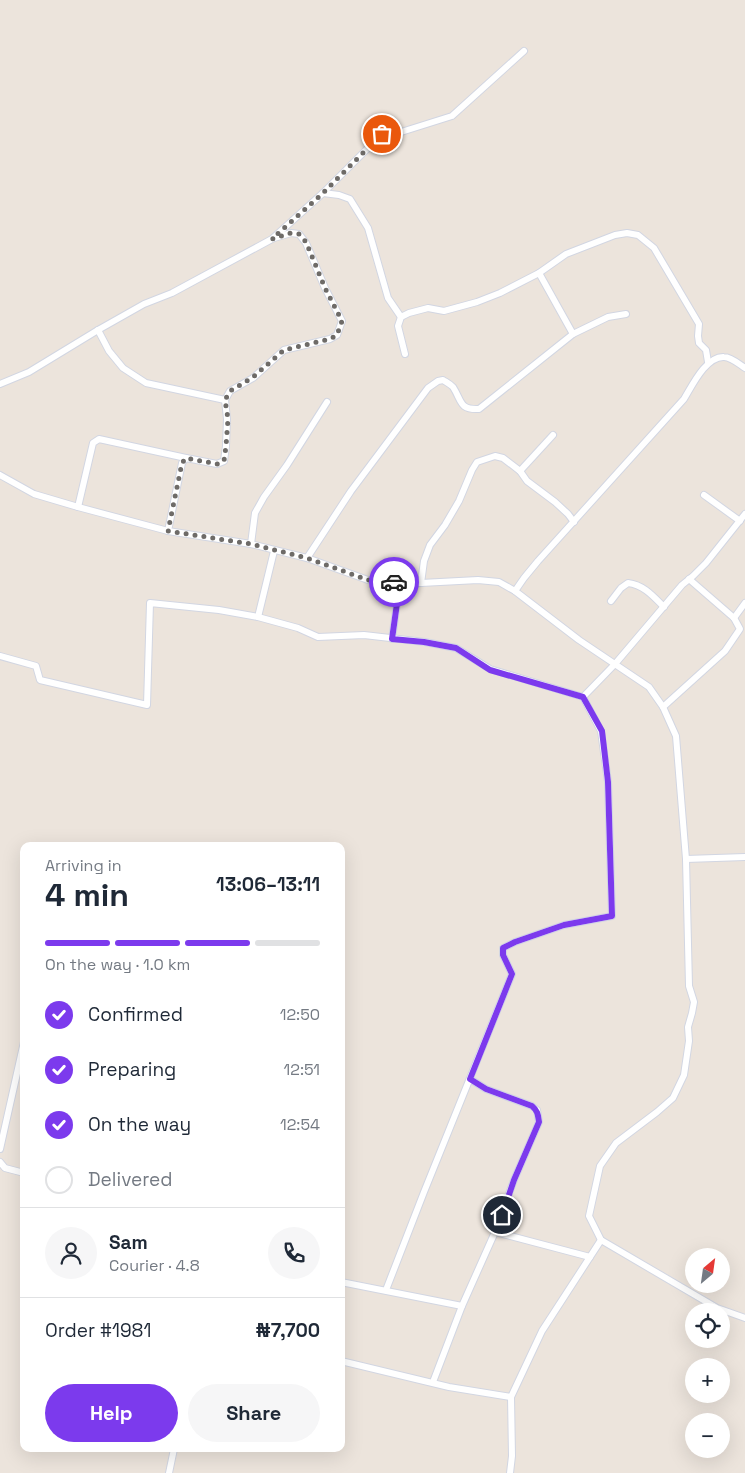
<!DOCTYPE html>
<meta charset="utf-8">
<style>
:root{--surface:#fff;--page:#f6f6f7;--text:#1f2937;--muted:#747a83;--line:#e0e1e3;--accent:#7c3aed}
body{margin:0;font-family:"Space Grotesk",sans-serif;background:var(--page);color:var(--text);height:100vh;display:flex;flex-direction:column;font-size:19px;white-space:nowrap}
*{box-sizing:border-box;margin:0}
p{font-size:16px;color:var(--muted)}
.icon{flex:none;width:28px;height:28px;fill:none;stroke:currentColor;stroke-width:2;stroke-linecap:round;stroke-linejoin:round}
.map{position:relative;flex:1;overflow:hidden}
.sheet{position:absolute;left:20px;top:842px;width:325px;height:610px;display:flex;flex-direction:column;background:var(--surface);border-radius:10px;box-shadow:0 5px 20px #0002}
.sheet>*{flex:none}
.needle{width:32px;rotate:29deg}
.buttons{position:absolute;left:685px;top:1248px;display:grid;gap:10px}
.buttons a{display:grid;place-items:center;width:45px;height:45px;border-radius:50%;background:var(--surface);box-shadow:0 5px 20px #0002;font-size:25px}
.pin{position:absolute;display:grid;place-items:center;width:42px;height:42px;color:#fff;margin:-21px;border:2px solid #fff;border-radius:50%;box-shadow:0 1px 5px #0007}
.courier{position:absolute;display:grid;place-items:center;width:50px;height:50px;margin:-25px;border:4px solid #7c3aed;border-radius:50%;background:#fff;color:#222;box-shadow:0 1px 6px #0007}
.head em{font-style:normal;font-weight:700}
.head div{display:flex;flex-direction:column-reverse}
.head{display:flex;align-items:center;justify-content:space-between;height:85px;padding:0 25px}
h1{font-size:32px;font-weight:700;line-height:38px}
.bar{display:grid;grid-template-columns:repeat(4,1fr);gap:8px 5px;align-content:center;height:60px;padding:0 25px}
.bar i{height:6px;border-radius:4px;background:var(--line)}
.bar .selected{background:var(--accent)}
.bar p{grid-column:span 4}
.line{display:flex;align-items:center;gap:12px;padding:0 25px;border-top:1px solid var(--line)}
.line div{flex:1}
.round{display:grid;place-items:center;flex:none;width:52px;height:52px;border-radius:26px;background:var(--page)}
ol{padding:0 25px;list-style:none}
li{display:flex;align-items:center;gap:15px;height:55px}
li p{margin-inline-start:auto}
li .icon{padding:5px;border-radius:50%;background:var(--accent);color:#fff;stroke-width:4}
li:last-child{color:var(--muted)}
li i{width:28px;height:28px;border:2px solid var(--line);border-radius:50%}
.cta{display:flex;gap:10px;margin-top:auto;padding:10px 25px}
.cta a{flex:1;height:58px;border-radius:30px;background:var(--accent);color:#fff;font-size:20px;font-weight:700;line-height:58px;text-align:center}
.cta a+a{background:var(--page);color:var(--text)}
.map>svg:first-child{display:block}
</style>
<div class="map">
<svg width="745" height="1473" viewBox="0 0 745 1473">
<rect width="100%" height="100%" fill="#ece4dc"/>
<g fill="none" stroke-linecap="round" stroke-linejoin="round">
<g stroke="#d2d6e2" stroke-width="8">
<g id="minor">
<path d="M323 193 339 195 350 199 368 228 388 298 401 317"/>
<path d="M539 273 573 334"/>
<path d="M98 330 109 351 123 368 146 383 225 400"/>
<path d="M405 354 398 326 401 317 409 313 428 308 444 311 477 302 500 293 539 273 566 254 615 235 627 233 638 235 654 248 699 324 698 336 699 343 706 350 708 362"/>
<path d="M0 384 29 372 98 330 144 304 172 293 272 239 323 193 382 134 386 132 398 133 452 116 524 51"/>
<path d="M520 471 553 435"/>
<path d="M0 475 34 494 78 507 168 531 251 544 307 558 368 580 421 583 478 580 499 582 515 591 579 640 649 687 663 707 676 736 686 859 689 986 694 1002 692 1013 688 1027 689 1041 684 1075 673 1098 657 1112 616 1143 600 1166 589 1216 601 1240 717 1308 745 1318"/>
<path d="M704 495 740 521"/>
<path d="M78 507 93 443 99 439 186 458"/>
<path d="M168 531 182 463 186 458 217 464 224 461 226 446 227 419 225 400 230 391 253 378 284 350 330 339 337 335 342 321 325 288 306 243 299 234 291 233 274 238"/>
<path d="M251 544 255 513 264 497 287 465 327 402"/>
<path d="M307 558 351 491 428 388 438 381 443 380C446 382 450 384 453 387 462 401 459 410 479 409L573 334 608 317 626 314"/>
<path d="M421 583 424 561 430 545 445 525 459 501 472 470 477 462 495 456 503 458 520 471 527 481 555 502 568 514 574 522"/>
<path d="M515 591 524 578 538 561 684 399C692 386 706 356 724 357 731 357 739 364 745 368"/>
<path d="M611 601 621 588 628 583C644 585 653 596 664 607"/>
<path d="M258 617 274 551"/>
<path d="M734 618 745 603"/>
<path d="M392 639 400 582"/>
<path d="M0 656 36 666 40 680 147 705 150 603 219 610 258 617 298 628 318 637 364 635 425 642 456 648 490 669 583 697 601 731 608 782 612 916 564 925 515 942 503 948V955L512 974 424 1192 386 1290"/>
<path d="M583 697 615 664 682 585 693 576 706 563 745 514"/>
<path d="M663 707 725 651 740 629 734 618 689 579"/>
<path d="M686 859 745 857"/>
<path d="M0 1149 24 1042"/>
<path d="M0 1162 5 1168 24 1173"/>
<path d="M495 1232 590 1257"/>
<path d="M341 1282 462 1306"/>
<path d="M341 1361 449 1387 511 1397"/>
<path d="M433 1382 462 1306 495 1232 514 1180 539 1122 537 1110 532 1106 486 1089 470 1079"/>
<path d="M169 1473 174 1449"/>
<path d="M510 1473 512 1456 511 1397 542 1331 601 1240"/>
</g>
</g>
<use href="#minor" stroke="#fff" stroke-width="6"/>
</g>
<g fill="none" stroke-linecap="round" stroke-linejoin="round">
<path stroke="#6e6b68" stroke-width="5" stroke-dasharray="0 9" d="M382 134 323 193 272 239 291 233 299 234 306 242 325 288 342 321 337 335 330 339 284 350 252 378 230 391 225 400 228 419 226 446 224 461 217 464 186 458 182 463 168 531 251 544 307 558 368 580 394 582"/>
<path stroke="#7c3aed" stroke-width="6" d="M394 582H400L392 639 424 642 456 648 490 670 583 697 602 731 608 782 612 916 564 925 515 942 503 948V955L512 974 470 1079 486 1089 532 1106C538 1111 538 1115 539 1122L514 1180 502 1215"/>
</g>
</svg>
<div class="buttons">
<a><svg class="needle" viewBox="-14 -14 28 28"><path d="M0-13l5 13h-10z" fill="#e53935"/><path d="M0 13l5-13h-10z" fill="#747a83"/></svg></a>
<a><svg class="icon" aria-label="locate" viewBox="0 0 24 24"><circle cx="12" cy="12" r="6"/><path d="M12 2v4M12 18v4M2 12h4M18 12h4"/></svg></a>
<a>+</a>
<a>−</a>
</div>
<div class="pin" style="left:382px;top:134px;background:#ea580c"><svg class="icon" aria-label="bag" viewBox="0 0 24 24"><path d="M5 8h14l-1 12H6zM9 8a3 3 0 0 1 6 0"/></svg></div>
<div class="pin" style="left:502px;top:1215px;background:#1f2937"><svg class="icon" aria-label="home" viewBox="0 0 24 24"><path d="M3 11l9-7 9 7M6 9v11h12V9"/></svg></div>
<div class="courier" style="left:394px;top:582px"><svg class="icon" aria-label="car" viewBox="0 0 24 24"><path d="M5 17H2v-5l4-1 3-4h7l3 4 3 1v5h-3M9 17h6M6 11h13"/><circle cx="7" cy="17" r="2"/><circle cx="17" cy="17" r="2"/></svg></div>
<section class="sheet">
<div class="head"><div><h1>4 min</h1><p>Arriving in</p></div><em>13:06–13:11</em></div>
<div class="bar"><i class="selected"></i><i class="selected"></i><i class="selected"></i><i></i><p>On the way · 1.0 km</p></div>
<ol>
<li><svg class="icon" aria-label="check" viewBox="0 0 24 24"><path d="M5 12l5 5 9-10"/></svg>Confirmed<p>12:50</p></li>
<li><svg class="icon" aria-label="check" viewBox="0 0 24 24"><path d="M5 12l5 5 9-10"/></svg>Preparing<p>12:51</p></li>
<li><svg class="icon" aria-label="check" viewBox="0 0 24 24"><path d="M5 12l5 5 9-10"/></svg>On the way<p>12:54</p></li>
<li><i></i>Delivered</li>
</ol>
<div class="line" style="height:90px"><a class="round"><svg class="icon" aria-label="person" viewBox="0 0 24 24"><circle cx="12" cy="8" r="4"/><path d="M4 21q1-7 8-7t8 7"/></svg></a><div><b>Sam</b><p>Courier · 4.8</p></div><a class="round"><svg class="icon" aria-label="phone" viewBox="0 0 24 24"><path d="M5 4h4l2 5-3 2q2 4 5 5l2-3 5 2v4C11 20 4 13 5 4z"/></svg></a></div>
<div class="line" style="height:65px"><div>Order #1981</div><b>₦7,700</b></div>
<div class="cta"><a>Help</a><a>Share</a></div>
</section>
</div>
